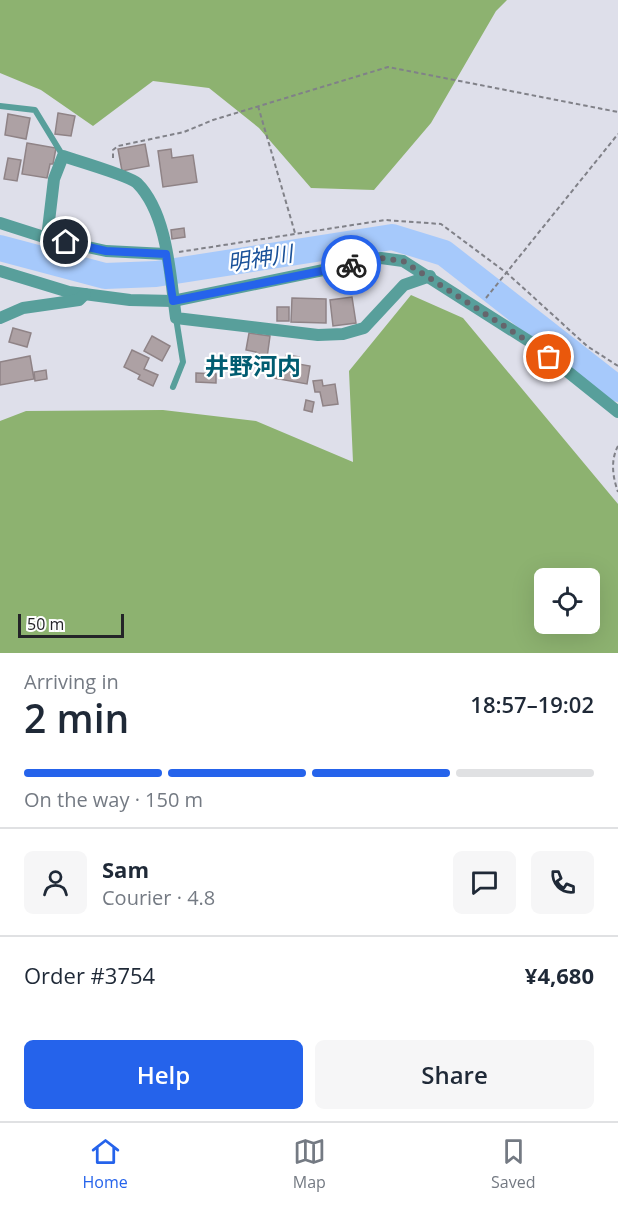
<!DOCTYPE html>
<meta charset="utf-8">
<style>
:root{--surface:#fff;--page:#f6f6f7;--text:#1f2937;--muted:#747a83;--line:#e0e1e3;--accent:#2563eb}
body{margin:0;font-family:"Open Sans","Noto Sans JP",sans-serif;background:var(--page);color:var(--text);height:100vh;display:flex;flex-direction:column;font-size:22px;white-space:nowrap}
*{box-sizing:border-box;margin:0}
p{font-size:20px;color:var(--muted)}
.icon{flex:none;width:33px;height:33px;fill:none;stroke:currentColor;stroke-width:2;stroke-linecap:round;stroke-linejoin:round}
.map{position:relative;height:653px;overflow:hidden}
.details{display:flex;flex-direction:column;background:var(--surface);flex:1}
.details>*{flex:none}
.tools{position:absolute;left:534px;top:568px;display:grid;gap:12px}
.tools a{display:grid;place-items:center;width:66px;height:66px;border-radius:9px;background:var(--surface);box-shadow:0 6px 24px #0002;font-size:30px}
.scale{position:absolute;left:18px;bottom:15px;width:106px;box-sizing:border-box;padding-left:6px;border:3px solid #242428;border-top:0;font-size:16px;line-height:21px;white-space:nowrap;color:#242428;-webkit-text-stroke:4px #fff;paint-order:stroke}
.pin{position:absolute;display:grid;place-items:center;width:51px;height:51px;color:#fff;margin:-26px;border:3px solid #fff;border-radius:50%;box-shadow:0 2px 6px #0007}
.courier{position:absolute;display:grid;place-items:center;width:60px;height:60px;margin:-30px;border:4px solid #2563eb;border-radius:50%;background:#fff;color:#222;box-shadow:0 2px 8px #0007}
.head em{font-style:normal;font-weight:600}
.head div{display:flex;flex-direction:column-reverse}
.head{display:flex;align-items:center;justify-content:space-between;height:102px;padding:0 24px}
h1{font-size:39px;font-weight:600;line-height:45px}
.bar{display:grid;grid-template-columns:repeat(4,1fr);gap:9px 6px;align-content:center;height:72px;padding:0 24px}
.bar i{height:8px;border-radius:4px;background:var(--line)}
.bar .selected{background:var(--accent)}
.bar p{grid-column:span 4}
.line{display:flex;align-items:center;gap:15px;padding:0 24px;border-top:2px solid var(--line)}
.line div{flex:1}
.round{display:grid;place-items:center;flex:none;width:63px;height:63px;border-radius:9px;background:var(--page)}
.action{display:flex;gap:12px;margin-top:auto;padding:12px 24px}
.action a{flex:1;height:69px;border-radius:9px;background:var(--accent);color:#fff;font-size:24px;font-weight:600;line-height:69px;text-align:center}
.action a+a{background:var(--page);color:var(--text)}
.dock{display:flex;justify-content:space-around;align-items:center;height:84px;border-top:2px solid var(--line);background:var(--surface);font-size:16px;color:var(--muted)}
.dock a{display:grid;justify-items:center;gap:3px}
.dock .selected{color:var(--accent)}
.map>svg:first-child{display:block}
</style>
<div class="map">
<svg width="618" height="653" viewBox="0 0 618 653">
<rect width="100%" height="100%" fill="#dedfea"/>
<g fill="#8db270" fill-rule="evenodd">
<path d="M0 0H507L496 11 431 123 374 190 311 188 259 128 209 88 153 81 93 126 41 90 0 73Z"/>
<path d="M411 295 463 318 618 504V653H0V421L26 411 163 410 256 421 353 462 349 371ZM544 579H590V624H544Z"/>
</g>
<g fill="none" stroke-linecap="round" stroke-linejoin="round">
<path stroke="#a6c9fb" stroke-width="26" d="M0 248 105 276 156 274 392 237 444 253 618 389"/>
</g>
<g fill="#ada1a4" stroke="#8f8386" stroke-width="1.5">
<path d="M58 113 75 116 71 136 55 134Z"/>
<path d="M8 114 30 118 26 139 5 135Z"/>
<path d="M27 143 56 148 53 164H50L47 178 22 174Z"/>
<path d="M145 144 149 166 122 171 118 149Z"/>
<path d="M171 149 172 158 193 155 197 182 163 187 158 151Z"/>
<path d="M8 158 21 160 17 181 4 179Z"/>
<path d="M184 228 185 237 172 239 171 230Z"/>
<path d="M352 297 356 323 333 326 330 300Z"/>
<path d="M292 298 326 299V323L291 322Z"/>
<rect x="277" y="307" width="12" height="14"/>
<path d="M13 328 31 333 27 347 9 342Z"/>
<path d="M249 333 270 336 267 358 255 356 256 352 246 350Z"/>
<path d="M152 336 170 346 162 361 144 351Z"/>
<path d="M132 350 149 358 144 369 158 375 153 386 138 379 140 375 124 367Z"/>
<path d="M286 355 299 357 298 364 310 366 307 384 273 378 276 360 284 361Z"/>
<path d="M30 356 34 379 0 385V362Z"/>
<path d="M46 370 47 379 35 381 34 372Z"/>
<path d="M196 373 216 374V383L196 382Z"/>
<path d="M322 380 323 386 335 384 338 404 323 406 320 392H315L313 381Z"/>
<path d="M306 400 314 402 312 412 304 410Z"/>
</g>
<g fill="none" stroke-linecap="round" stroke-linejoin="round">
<g stroke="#808188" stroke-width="2" stroke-dasharray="4.5 3" stroke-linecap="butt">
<path d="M258 106 295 233"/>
<path d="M113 158V150L118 146 184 132 213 120 388 67 618 112"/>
<path d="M179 252 385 220 441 224 508 274 587 346 618 366"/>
<path d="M486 298 618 134"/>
<path d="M618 446C610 461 613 478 618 492"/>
</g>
<g stroke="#589f9b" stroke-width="6">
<path d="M0 106 35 110 63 156"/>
<path d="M173 387 183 362 176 318"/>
</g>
<g stroke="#589f9b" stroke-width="12">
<path d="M0 223 47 238 106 251 166 254"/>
<path d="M47 238 54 179 63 156C75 160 130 176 137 183 168 214 170 276 176 318L318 335 343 334 364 328 404 285 430 276"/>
<path d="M0 271 69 292 130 300 173 301 381 258 403 261 532 343 618 412"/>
<path d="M0 318 23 308 79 300 85 294"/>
</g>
</g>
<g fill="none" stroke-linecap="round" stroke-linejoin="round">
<path stroke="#65656c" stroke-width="6" stroke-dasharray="0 10.8" d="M351 265 381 258 403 261 532 344 549 357"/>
<path stroke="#2563eb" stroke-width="8" d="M66 242 106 251 166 254 173 301 351 265"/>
</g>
<g text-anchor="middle" stroke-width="4.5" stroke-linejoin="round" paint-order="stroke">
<g font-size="22" font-style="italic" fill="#1a5199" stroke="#fff">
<text transform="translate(260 258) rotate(-9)" y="8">明神川</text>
</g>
<g font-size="24" font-weight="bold" fill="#005c71" stroke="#fff">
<text x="253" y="375">井野河内</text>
</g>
</g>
</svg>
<div class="tools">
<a><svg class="icon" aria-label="locate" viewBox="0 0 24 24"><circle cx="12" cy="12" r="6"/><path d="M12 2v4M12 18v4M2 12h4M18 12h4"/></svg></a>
</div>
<div class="scale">50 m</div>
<div class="pin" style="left:549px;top:357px;background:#ea580c"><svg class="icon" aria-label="bag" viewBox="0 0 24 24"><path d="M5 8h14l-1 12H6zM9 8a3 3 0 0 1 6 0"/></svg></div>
<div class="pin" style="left:66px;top:242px;background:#1f2937"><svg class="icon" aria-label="home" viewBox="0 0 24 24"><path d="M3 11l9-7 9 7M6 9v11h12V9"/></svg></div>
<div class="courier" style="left:351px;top:265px"><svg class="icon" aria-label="bike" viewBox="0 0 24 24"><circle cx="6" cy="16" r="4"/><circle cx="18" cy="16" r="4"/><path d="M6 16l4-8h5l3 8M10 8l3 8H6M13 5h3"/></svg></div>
</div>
<section class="details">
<div class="head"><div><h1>2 min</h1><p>Arriving in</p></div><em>18:57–19:02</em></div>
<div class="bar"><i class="selected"></i><i class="selected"></i><i class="selected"></i><i></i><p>On the way · 150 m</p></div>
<div class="line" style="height:108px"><a class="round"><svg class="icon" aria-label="person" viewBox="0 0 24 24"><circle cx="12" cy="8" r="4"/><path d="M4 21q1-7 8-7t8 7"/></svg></a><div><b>Sam</b><p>Courier · 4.8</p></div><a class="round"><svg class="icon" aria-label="chat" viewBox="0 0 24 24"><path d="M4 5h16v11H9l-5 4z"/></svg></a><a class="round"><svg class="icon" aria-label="phone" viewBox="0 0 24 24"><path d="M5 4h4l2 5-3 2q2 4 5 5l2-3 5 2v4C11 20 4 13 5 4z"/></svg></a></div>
<div class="line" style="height:78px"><div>Order #3754</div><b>¥4,680</b></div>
<div class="action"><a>Help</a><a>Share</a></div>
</section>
<nav class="dock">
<a class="selected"><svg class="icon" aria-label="home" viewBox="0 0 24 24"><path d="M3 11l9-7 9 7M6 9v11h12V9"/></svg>Home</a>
<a><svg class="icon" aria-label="map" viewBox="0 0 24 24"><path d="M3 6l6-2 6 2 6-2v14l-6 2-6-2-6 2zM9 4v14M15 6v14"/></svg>Map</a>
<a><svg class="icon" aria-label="saved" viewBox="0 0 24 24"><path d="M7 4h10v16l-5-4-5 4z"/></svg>Saved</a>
</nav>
